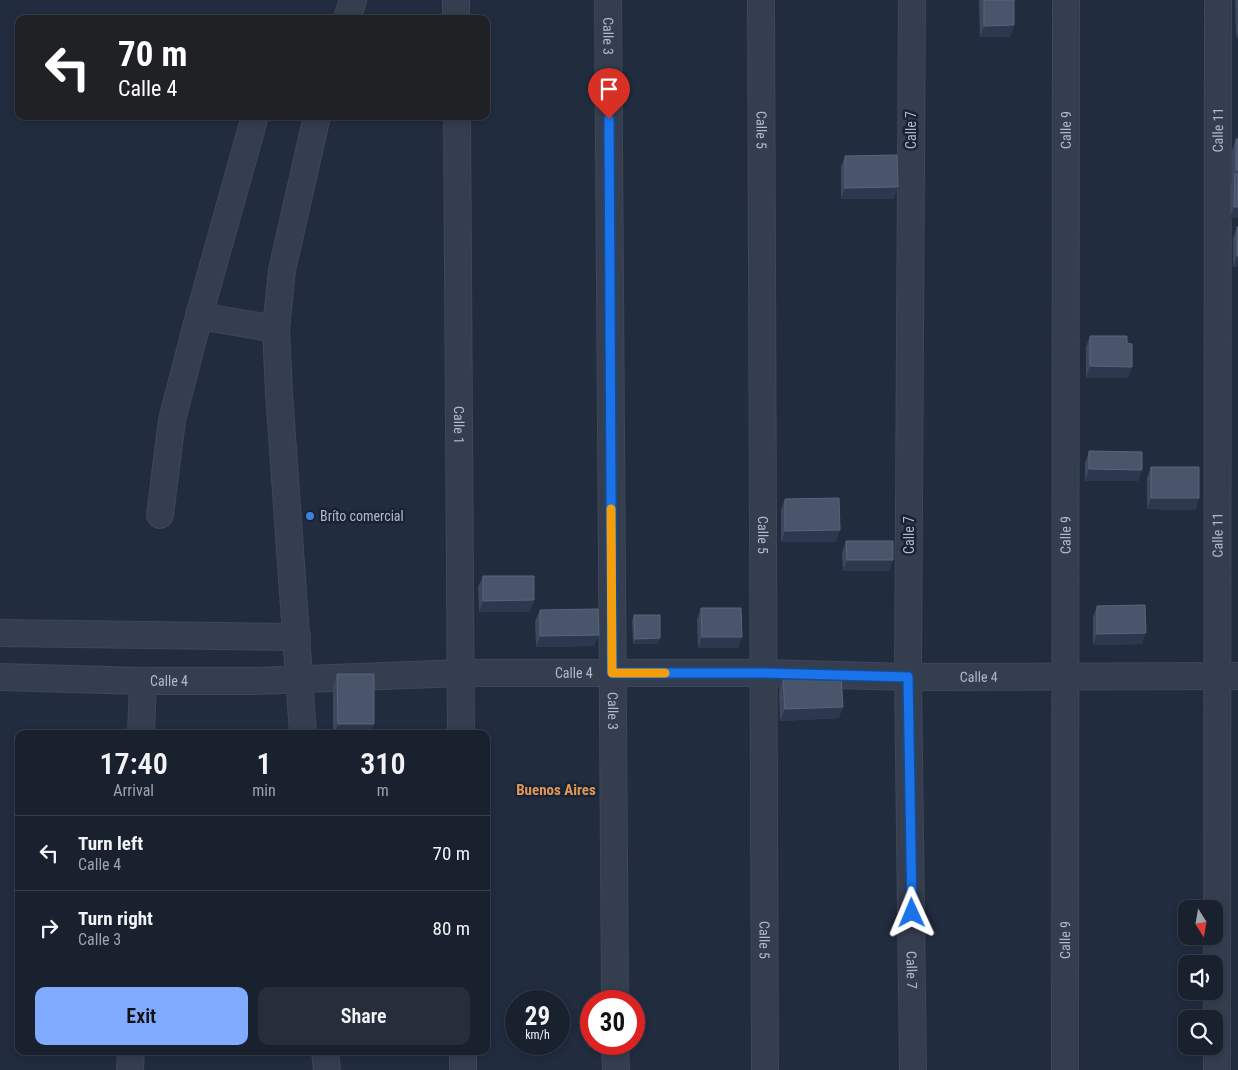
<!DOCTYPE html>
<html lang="en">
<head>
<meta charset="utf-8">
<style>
	body { margin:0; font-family:"Roboto Condensed",sans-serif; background:#262e3b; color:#f1f3f6; height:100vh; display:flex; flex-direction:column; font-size:19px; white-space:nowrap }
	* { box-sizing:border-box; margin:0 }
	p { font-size:16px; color:#9fa3aa }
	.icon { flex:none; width:28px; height:28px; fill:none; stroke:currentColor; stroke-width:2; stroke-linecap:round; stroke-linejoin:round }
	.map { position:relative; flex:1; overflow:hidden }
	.details { position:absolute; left:15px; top:730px; width:475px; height:325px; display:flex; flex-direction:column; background:#19212f; border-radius:10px; box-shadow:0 2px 8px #0003,0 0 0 1px #373e4b }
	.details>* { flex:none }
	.guide { position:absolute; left:15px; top:15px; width:475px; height:105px; border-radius:10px; box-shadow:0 2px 8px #0003,0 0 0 1px #373e4b; background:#202124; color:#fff; overflow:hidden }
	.needle { width:32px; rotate:169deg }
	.buttons { position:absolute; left:1178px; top:900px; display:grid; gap:10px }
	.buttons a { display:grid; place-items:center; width:45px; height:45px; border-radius:10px; background:#19212f; box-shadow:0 2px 8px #0003,0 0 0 1px #373e4b; font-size:25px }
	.speed { position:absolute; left:505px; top:990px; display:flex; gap:10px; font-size:25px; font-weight:700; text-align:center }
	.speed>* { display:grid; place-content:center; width:65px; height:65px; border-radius:50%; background:#19212f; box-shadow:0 2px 8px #0003,0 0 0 1px #373e4b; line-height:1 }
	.speed small { font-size:12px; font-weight:400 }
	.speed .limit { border:8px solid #d22; background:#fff; color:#111 }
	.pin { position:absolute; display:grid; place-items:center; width:42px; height:42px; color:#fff; margin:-51px -21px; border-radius:50% 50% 50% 0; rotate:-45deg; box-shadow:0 0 5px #0007 }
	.pin .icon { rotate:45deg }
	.me { position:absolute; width:55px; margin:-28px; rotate:359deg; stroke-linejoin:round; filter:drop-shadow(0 0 4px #0008) }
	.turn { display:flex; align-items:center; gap:18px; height:105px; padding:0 20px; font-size:22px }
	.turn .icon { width:65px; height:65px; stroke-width:2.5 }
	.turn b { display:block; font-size:35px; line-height:42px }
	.eta { display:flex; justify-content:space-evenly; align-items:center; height:85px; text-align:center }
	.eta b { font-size:30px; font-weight:600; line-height:35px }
	.primary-button { display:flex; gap:10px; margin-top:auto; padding:10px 20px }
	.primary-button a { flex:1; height:58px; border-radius:10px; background:#81abff; color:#111; font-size:20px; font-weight:600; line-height:58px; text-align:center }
	.primary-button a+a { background:#262e3b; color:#f1f3f6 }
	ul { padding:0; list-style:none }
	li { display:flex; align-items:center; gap:15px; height:75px; padding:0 20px; border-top:1px solid #373e4b }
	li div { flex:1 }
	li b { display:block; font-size:19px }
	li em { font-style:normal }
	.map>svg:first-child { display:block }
</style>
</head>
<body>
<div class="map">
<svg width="1238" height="1070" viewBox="0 0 1238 1070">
	<rect width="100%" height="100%" fill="#212c3f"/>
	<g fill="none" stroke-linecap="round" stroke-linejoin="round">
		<g stroke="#3e4758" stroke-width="28">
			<g id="minor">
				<path d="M456 0V19"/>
				<path id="s1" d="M608 0 615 1001"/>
				<path id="s2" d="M761 0 765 1070"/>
				<path id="s3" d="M912 0 908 677 913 1070"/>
				<path d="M347 19 353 0"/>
				<path d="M255 116 199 316 276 329"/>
				<path id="s4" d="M457 116 461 734"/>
				<path d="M160 515 172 420 199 316"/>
				<path d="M0 633 297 637"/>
				<path id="s5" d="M0 677 143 681H255L461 673H764L908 677 1238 676"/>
				<path d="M141 734 143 681"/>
				<path d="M303 734 279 393 276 329 282 270 317 116"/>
				<path d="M615 1044 616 1070"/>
				<path d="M325 1051 327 1070"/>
				<path d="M463 1051V1070"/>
				<path d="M130 1070 131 1051"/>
				<path id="s6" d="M1065 1070 1066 0"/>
				<path id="s7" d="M1217 1070 1218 0"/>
			</g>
		</g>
		<use href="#minor" stroke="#353e4f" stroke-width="26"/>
	</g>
	<path fill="#3b485e" d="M979 0H1014V25L1010 37H980Z
		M1235 0H1238V38H1236Z
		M1236 139H1238V218H1230V185L1232 181V151Z
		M845 156 894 199H841V167Z
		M1237 227 1238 267H1233V238Z
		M1090 336 1128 378H1086V347Z
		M1089 451 1142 470 1138 481H1085V463Z
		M1151 467 1199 498 1195 510 1147 509V478Z
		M785 499 836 542H781V510Z
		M846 541 893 560 889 571H843L842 553Z
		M483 576 530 612H479L478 587Z
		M1097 606 1142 644 1093 645V617Z
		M701 608 742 637 738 648H698L697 619Z
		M540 610 599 635 594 646 536 647 535 621Z
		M634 615 658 644H633L632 621Z
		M337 674 370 734H333V686Z
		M783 679 839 718 780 721 779 690Z"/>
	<path fill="#2b384d" d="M1014 25 1010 37H980L984 26Z
		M1238 31V38H1236Z
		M898 187 894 199H841L845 188Z
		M1234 207H1238V218H1230Z
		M1237 256H1238V267H1233Z
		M1090 366 1132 367 1128 378H1086Z
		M1089 469 1142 470 1138 481H1085Z
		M1151 498H1199L1195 510 1147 509Z
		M840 530 836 542H781L785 531Z
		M847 560H893L889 571H843Z
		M534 600 530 612H479L483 601Z
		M1146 633 1142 644 1093 645 1097 634Z
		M599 635 594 646 536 647 540 636Z
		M702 637H742L738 648H698Z
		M660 638 658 644H633L635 639Z
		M843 707 839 718 780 721 785 709Z
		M338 724H374L370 734H334Z"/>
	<path fill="#48556a" stroke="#586479" d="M984 0H1014V25L984 26Z
		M1236 139H1238V170H1236Z
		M897 155 898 187 845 188V156Z
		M1235 174H1238V207H1234Z
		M1237 227H1238V256H1237Z
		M1090 336H1127V343L1132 344V367L1090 366Z
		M1089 451 1142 452V470L1089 469Z
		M1151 467H1199V498H1151Z
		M839 498 840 530 785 531V499Z
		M846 541H893V560H847Z
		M483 576H534V600L483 601Z
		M1145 605 1146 633 1097 634V606Z
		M701 608H741L742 637H702Z
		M598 609 599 635 540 636V610Z
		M634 615H660V638L635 639Z
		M337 674H374V724H338Z
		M841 676 843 707 785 709 783 679Z"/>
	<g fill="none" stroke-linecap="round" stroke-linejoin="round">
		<g stroke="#114b97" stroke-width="12">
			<path id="route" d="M609 119 612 673H764L908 677 912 913"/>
		</g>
		<use href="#route" stroke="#1a73e8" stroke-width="9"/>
		<path stroke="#f59e0b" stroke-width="9" d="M611 509 612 673H665"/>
	</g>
	<circle fill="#3f7fe0" stroke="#1a2334" stroke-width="2" cx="310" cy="516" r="5"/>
	<g text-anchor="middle" stroke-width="5" stroke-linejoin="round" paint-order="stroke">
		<g font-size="14" fill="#b1b9ca" stroke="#1a2334">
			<text dy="5" stroke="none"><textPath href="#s1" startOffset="36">Calle 3</textPath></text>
			<text dy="5" stroke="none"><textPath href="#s2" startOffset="130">Calle 5</textPath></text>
			<text transform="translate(911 130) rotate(-90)" y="5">Calle 7</text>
			<text dy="5" stroke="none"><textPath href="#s6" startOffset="940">Calle 9</textPath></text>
			<text dy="5" stroke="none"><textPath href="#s7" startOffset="940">Calle 11</textPath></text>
			<text dy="5" stroke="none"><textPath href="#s4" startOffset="309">Calle 1</textPath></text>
			<text dy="5" stroke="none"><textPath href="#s2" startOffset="535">Calle 5</textPath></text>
			<text transform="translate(909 535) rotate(-90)" y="5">Calle 7</text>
			<text dy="5" stroke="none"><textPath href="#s6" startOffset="535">Calle 9</textPath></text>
			<text dy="5" stroke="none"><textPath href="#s7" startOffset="535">Calle 11</textPath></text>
			<text dy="5" stroke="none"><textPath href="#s5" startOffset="574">Calle 4</textPath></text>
			<text dy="5" stroke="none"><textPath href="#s5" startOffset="979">Calle 4</textPath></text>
			<text dy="5" stroke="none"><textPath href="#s5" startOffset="169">Calle 4</textPath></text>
			<text dy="5" stroke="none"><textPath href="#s1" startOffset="711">Calle 3</textPath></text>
			<text dy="5" stroke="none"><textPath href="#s2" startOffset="940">Calle 5</textPath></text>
			<text dy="5" stroke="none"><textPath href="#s6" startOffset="130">Calle 9</textPath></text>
			<text dy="5" stroke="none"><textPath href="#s3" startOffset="970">Calle 7</textPath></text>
		</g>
		<g font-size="14" fill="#b1b9ca" stroke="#1a2334" text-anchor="start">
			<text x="320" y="521">Bríto comercial</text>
		</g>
		<g font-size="15" font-weight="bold" fill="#df9957" stroke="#1a2334">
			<text x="556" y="795">Buenos Aires</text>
		</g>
	</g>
</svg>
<div class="buttons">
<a><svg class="needle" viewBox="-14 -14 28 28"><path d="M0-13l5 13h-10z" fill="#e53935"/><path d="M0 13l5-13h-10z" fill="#9fa3aa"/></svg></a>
<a><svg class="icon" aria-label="sound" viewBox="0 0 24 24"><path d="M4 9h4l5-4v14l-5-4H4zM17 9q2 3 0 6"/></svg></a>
<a><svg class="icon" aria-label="search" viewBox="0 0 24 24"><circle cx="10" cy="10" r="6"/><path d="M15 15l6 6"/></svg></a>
</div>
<div class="speed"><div>29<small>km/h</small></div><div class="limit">30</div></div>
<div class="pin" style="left:609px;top:119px;background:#d93025"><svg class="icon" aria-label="arrive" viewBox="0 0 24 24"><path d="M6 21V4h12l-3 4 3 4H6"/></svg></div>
<svg class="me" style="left:912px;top:913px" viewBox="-20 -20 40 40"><path d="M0-17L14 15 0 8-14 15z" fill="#1a73e8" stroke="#fff" stroke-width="4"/></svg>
<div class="guide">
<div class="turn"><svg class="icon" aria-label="left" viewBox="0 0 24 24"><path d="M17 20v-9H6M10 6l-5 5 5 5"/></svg><div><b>70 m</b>Calle 4</div></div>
</div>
<section class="details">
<div class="eta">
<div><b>17:40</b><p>Arrival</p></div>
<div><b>1</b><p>min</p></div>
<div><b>310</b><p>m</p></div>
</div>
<ul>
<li><svg class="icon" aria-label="left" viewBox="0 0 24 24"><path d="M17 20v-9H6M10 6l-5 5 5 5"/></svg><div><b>Turn left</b><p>Calle 4</p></div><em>70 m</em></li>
<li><svg class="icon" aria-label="right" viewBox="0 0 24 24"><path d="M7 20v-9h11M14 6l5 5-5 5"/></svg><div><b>Turn right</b><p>Calle 3</p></div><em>80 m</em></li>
</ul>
<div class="primary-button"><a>Exit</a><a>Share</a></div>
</section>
</div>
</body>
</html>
